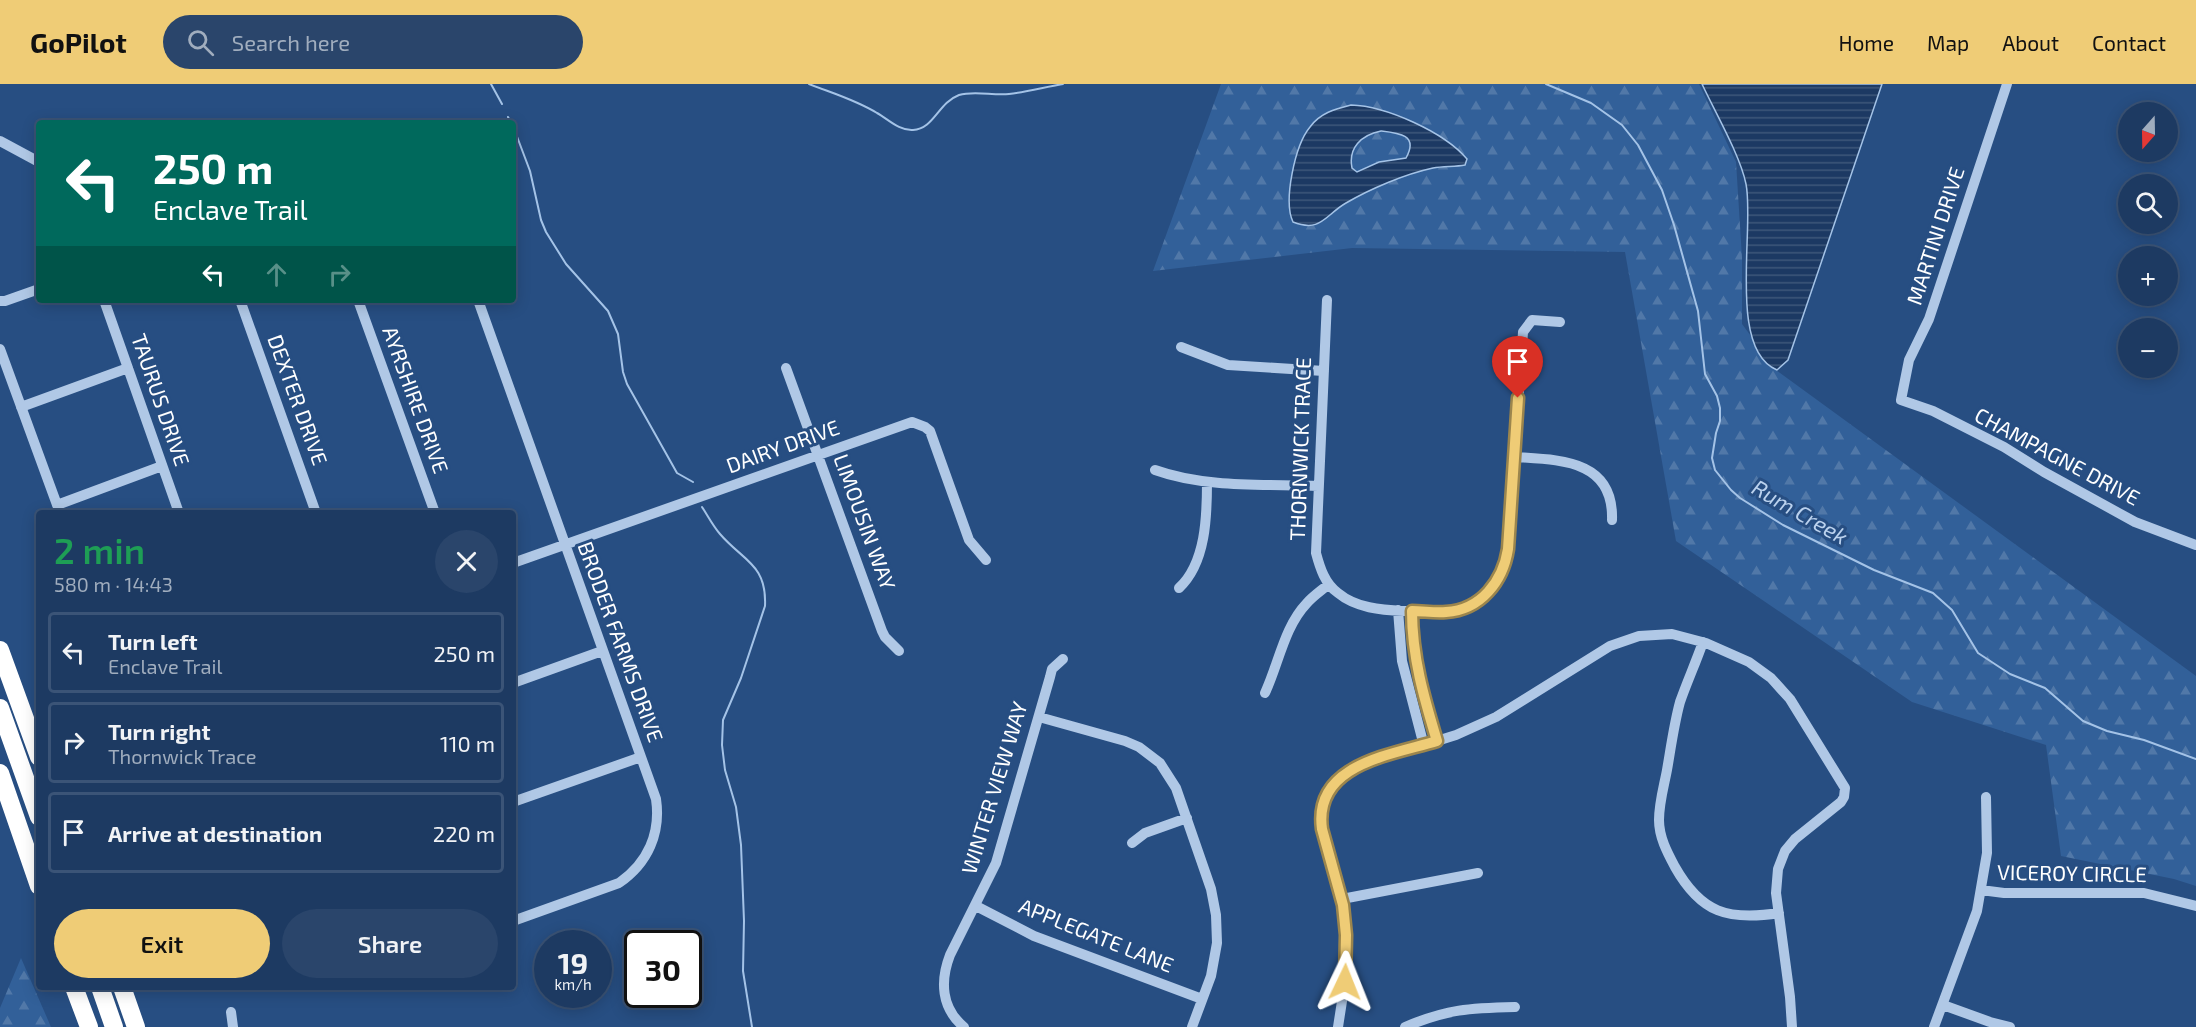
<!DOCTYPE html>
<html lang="en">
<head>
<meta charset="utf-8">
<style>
	body { margin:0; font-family:"Exo 2",sans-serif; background:#2a456b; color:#f1f3f6; height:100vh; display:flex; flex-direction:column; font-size:22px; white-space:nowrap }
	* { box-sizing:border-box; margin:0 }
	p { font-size:20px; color:#a0adbe }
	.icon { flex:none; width:33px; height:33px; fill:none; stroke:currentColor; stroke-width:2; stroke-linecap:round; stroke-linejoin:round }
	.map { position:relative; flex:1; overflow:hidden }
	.drawer { position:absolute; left:36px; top:426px; width:480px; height:480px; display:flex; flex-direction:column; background:#1d3a62; border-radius:6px; box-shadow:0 3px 15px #0003,0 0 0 2px #3b5477 }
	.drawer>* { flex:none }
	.hud { position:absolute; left:36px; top:36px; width:480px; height:183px; border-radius:6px; box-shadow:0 3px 15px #0003,0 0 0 2px #3b5477; background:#00695c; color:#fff; overflow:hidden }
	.needle { width:39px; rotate:200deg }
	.tools { position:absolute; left:2118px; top:18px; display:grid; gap:12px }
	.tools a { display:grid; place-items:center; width:60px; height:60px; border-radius:50%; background:#1d3a62; box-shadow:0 3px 15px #0003,0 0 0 2px #3b5477; font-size:30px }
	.speed { position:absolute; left:534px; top:846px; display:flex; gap:12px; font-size:30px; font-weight:700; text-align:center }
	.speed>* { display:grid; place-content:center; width:78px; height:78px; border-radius:50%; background:#1d3a62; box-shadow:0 3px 15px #0003,0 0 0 2px #3b5477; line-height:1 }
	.speed small { font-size:15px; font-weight:400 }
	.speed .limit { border:3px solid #111; border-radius:9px; background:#fff; color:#111 }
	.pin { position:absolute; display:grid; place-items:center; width:51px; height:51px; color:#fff; margin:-62px -26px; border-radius:50% 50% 50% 0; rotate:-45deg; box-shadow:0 0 6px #0007 }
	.pin .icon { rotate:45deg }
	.me { position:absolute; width:66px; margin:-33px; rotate:2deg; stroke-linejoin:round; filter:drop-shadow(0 0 4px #0008) }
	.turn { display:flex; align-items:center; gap:21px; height:126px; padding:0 18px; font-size:27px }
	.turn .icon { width:78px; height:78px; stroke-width:2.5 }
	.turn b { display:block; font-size:42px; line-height:51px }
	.lanes { display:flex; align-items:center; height:57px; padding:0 18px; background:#0003; justify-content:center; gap:30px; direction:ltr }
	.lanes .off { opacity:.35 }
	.round { display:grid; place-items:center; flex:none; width:63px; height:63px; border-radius:32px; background:#2a456b }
	.head { display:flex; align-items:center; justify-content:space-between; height:102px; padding:0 18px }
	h1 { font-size:36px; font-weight:600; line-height:45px; color:#1e9e55 }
	.action { display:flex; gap:12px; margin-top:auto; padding:12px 18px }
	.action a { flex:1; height:69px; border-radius:36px; background:#efcc76; color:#111; font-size:24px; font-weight:600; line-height:69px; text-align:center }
	.action a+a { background:#2a456b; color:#f1f3f6 }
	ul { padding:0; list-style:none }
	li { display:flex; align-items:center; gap:18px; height:81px; margin:0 12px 9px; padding:0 6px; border:3px solid #3b5477; border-radius:6px }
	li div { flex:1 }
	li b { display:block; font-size:22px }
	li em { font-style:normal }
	header { display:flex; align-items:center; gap:36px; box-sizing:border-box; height:84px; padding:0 30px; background:#efcc76; color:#111 }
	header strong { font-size:28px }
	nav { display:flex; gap:33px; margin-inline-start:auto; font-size:21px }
	.search { width:420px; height:54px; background:#2a456b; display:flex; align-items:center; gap:15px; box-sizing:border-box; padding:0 21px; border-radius:33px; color:#a0adbe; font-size:22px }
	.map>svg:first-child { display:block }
</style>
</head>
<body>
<header>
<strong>GoPilot</strong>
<div class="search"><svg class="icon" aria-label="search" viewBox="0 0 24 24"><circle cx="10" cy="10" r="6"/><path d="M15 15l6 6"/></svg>Search here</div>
<nav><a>Home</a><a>Map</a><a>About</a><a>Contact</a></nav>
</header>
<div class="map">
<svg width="2196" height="943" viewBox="0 0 2196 943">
	<defs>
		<pattern id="forest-firs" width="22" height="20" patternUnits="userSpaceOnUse" patternTransform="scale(1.5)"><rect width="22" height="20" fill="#326099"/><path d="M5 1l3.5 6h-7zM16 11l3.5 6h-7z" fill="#5178a8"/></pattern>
		<pattern id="water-rules" width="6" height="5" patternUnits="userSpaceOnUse" patternTransform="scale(1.5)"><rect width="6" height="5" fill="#1c3963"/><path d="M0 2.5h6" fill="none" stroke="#3e577a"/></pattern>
	</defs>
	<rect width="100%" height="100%" fill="#274e82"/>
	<path fill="url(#forest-firs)" d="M1221 0H1699L1736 78 1742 174V240L1776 286 2196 592V802L2174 795 2061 772 2046 661 1912 618 1676 457 1625 168 1352 164 1153 187Z
		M21 874 51 943H0V924Z"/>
	<path fill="url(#water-rules)" stroke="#a4c3e7" stroke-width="1.5" fill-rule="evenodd" d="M1702 0H1882L1788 276 1777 286C1727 266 1755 143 1746 100 1740 71 1715 28 1702 0Z
		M1351 21C1386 22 1444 48 1467 75L1465 81C1455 83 1444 82 1433 84 1405 90 1370 105 1346 119 1325 131 1321 149 1293 138 1283 117 1295 61 1310 43 1320 29 1335 25 1351 21ZM1381 47C1399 49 1419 51 1406 74L1379 78 1357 88 1352 84C1348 64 1361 51 1381 47Z"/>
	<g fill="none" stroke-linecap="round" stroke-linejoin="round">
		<path stroke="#a4c3e7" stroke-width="2" d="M491 0 502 20
			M809 0C832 9 856 16 877 29 888 35 899 47 913 46 934 45 938 19 959 11 975 6 993 12 1009 10 1027 8 1045 3 1063 0
			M1546 0 1591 19 1622 41 1638 61 1662 106 1674 141 1698 227 1705 290 1717 312 1720 324V337L1716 349 1712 374 1715 386 1731 406 1740 414 1783 441 1874 486 1933 509 1952 526 1978 569 2010 590 2045 604 2083 637 2107 647 2144 656 2196 675
			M508 33 511 39
			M513 42 530 87 541 136 546 148 566 180 608 227 618 250 623 288 627 300 677 389 693 398
			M702 423C708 432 713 442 720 450 743 477 767 480 765 522L741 594 723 636 722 661 725 686 736 723 741 761 744 837 743 887 752 943"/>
		<path stroke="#b0c8e6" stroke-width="10" d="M2007 0 1929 235 1909 276 1901 316 1933 327 2004 363 2044 388 2135 438 2196 461
			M0 57 39 78
			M104 216 179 429
			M240 216 316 429
			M358 216 435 429
			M478 216 656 715C661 749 648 779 619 799L513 837
			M1327 216 1316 469C1320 484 1325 500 1338 509 1356 524 1381 526 1404 527 1456 529 1498 528 1508 465L1523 248 1532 236 1560 238
			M0 217H5L39 205
			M1181 263 1228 281 1324 287
			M0 265 60 429
			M786 284 882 547 885 553 899 567
			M21 323 128 284
			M1515 373C1559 376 1614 375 1612 436
			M1155 386C1205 404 1265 400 1318 402
			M57 421 162 382
			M513 479 912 338 925 343 930 347 969 456 986 476
			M1179 504C1206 479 1207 432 1207 398
			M1398 526 1402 577 1424 662
			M1412 527C1413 573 1424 614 1437 657
			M1703 558C1696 578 1687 598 1680 618 1674 640 1671 663 1667 686 1664 702 1659 719 1659 736 1659 753 1667 768 1675 783 1701 829 1728 837 1779 829
			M513 599 602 567
			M1265 609C1279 579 1284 543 1307 519 1313 512 1322 506 1329 500
			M1039 633 1125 657 1139 663 1160 679 1176 704 1211 805 1216 831 1217 859 1211 892 1192 943
			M513 718 641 673
			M1132 759 1145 749 1187 734
			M1981 806 2004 809H2144L2196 822
			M1342 815 1478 789
			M976 822 1034 852 1202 915
			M1943 921 1990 938 2010 943
			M231 928 233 943
			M964 943C941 924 940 897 950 871L996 779 1050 593 1052 585 1063 575
			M1338 943 1345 898V839L1341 812 1321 736 1323 720 1332 702 1340 692 1360 681 1456 651 1496 633 1610 562 1639 552 1672 550 1706 559 1749 578 1771 594 1790 615 1845 704 1844 713 1841 718 1795 755 1785 767 1778 785 1776 809 1790 913 1792 943
			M1405 943C1447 925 1470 924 1515 923
			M1934 943 1977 827 1987 769 1986 713"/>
		<path stroke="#fff" stroke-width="18" d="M0 566 39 673
			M0 624 39 733
			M0 689 39 802
			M74 903 89 943
			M100 903 114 943
			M122 903 136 943"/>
	</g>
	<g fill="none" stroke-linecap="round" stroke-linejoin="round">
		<g stroke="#9b854d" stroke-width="15">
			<path id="route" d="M1345 898 1346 851 1343 821 1322 745C1313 680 1391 671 1437 657 1424 614 1412 573 1412 527 1423 527 1435 529 1446 528 1481 526 1503 497 1508 465L1518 314"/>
		</g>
		<use href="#route" stroke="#efcc76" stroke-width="10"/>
	</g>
	<g text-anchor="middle" stroke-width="6" stroke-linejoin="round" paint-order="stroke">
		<g font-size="21" fill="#fff" stroke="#274e82">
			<text transform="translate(1936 152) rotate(-72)" y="7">MARTINI DRIVE</text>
			<text transform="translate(160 316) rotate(71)" y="7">TAURUS DRIVE</text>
			<text transform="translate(297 316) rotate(70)" y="7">DEXTER DRIVE</text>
			<text transform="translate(415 316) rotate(70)" y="7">AYRSHIRE DRIVE</text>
			<text transform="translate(783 363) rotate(-20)" y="7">DAIRY DRIVE</text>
			<text transform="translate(1301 365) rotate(-88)" y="7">THORNWICK TRACE</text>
			<text transform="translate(2057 373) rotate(28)" y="7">CHAMPAGNE DRIVE</text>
			<text transform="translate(864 438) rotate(70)" y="7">LIMOUSIN WAY</text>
			<text transform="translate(620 558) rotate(70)" y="7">BRODER FARMS DRIVE</text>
			<text transform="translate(995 704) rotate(-73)" y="7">WINTER VIEW WAY</text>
			<text transform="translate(2072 790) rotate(1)" y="7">VICEROY CIRCLE</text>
			<text transform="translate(1096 852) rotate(22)" y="7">APPLEGATE LANE</text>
		</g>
		<g font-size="22" font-style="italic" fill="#bbd2ee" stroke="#274e82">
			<text transform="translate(1800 428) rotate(30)" y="8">Rum Creek</text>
		</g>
	</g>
</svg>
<div class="tools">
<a><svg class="needle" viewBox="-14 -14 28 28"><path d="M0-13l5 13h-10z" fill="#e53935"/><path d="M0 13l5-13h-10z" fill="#a0adbe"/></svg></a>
<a><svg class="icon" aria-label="search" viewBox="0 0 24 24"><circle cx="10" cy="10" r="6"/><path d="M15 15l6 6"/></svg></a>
<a>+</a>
<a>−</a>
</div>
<div class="speed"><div>19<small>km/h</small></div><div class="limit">30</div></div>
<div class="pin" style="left:1518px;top:314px;background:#d93025"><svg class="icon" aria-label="arrive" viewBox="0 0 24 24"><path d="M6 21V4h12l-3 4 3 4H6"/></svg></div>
<svg class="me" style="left:1345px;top:898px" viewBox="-20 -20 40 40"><path d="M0-17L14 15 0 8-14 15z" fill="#efcc76" stroke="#fff" stroke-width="4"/></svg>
<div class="hud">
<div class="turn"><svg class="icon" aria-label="left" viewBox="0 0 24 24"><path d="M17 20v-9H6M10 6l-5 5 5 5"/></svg><div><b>250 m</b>Enclave Trail</div></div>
<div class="lanes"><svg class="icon" aria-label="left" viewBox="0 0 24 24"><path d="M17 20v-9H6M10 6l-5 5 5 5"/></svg><svg class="icon off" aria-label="ahead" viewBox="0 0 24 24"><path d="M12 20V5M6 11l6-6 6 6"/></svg><svg class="icon off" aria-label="right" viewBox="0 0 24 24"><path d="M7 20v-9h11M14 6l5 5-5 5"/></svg></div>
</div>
<section class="drawer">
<div class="head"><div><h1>2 min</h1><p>580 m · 14:43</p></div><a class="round"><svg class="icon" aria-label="close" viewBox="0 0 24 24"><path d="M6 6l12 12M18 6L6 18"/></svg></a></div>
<ul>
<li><svg class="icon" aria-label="left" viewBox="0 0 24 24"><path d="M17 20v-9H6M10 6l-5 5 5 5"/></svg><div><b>Turn left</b><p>Enclave Trail</p></div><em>250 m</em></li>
<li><svg class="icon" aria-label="right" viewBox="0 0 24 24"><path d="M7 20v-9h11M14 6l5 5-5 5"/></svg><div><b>Turn right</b><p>Thornwick Trace</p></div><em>110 m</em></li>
<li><svg class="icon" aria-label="arrive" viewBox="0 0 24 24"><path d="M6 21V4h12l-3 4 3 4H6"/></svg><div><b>Arrive at destination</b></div><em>220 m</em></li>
</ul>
<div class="action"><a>Exit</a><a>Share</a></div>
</section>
</div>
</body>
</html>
